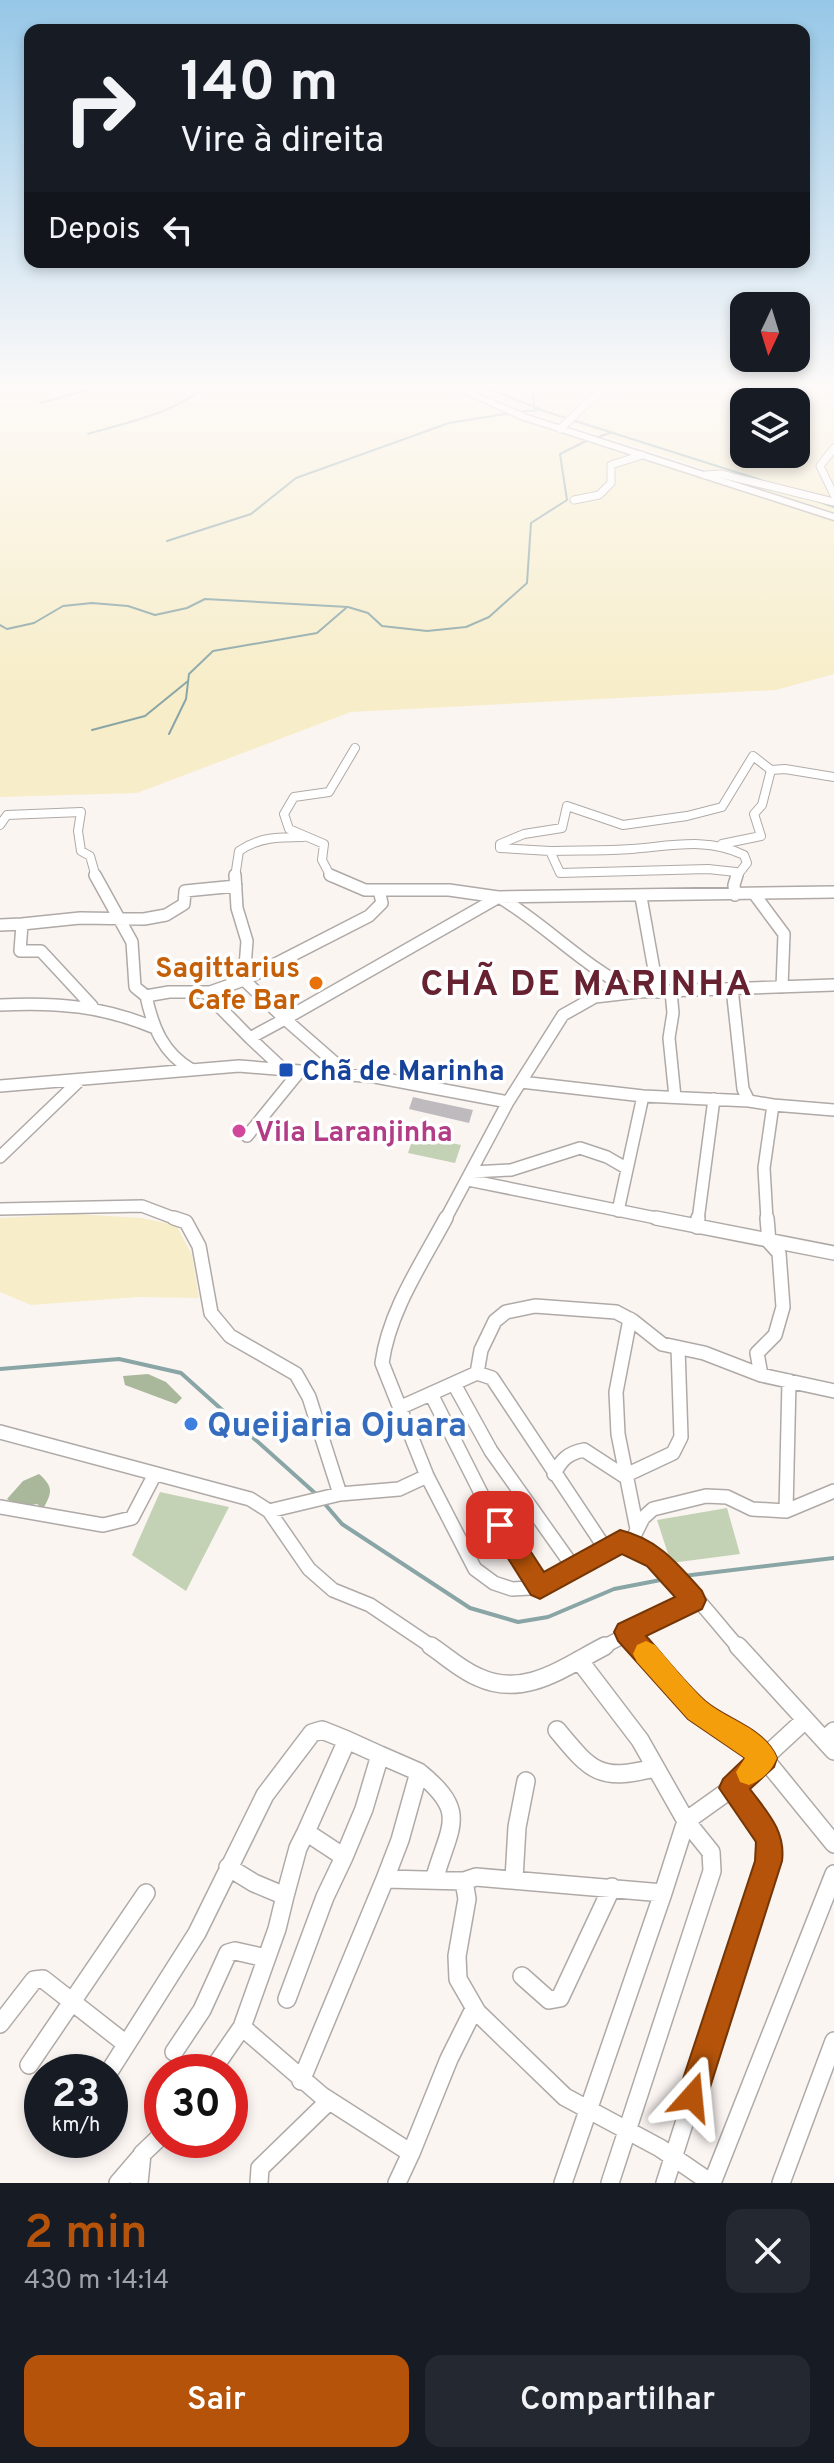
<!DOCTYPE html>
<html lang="pt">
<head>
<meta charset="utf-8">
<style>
	body { margin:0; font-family:Overpass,sans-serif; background:#242831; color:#f1f3f6; height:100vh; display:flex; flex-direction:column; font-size:30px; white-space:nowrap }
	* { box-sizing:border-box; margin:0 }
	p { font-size:26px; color:#9ea1a6 }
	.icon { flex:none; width:44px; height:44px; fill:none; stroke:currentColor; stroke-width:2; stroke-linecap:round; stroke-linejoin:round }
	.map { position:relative; height:2183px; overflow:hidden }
	.panel { display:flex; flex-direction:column; background:#171b24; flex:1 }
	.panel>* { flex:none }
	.banner { position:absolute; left:24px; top:24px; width:786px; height:244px; border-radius:16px; box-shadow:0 4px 12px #0003; background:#171b24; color:#f1f3f6; overflow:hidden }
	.needle { width:52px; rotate:184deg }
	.controls { position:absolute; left:730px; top:292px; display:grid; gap:16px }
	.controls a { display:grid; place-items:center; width:80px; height:80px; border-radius:16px; background:#171b24; box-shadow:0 4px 12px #0003; font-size:40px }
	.speed { position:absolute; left:24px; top:2054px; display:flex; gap:16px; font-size:40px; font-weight:700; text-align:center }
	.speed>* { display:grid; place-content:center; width:104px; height:104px; border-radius:50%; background:#171b24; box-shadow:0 4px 12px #0003; line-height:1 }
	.speed small { font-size:20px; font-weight:400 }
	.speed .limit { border:12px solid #d22; background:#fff; color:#111 }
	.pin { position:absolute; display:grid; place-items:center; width:68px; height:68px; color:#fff; margin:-34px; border-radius:16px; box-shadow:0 4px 12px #0006 }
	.me { position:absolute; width:88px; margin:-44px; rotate:18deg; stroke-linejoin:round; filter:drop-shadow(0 0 6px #0008) }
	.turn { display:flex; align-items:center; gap:28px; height:168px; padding:0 24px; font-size:36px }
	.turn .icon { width:104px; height:104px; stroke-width:2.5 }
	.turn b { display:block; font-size:56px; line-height:68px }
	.then { display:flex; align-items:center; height:76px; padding:0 24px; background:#0003; gap:16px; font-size:30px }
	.round { display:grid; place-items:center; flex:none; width:84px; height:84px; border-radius:16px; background:#242831 }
	.headline { display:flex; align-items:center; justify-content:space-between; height:136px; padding:0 24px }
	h1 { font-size:48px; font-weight:600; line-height:60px; color:#b45309 }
	.cta { display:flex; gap:16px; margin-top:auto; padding:16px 24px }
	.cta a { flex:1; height:92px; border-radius:16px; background:#b45309; color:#fff; font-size:32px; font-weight:600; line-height:92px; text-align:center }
	.cta a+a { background:#242831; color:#f1f3f6 }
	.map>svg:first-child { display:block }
</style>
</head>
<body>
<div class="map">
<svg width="834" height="2183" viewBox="0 0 834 2183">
	<rect width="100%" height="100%" fill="#fbf5f2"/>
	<path fill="#c3d1b5" d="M414 1135 461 1145 455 1163 408 1153Z
		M160 1492 229 1507 186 1591 132 1555Z
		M727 1508 740 1554 671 1563 657 1520Z"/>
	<path fill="#a9b79b" d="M148 1374 166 1382 182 1398 176 1404 125 1385 123 1376Z
		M39 1474C54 1487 52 1493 43 1509L37 1504 19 1507 7 1499 23 1481Z"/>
	<path fill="#f7edc8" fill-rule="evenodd" d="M0 384H437L532 425 706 479 714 472 515 407 464 384H663L662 394 667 384H834V674L776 690 351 712 137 793 0 797ZM744 402H796V454H744Z
		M77 1214 141 1218 176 1225 192 1255 199 1298 138 1297 31 1305 0 1292V1218Z"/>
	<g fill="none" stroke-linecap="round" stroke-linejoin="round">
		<path stroke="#89a5a6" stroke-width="2" d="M477 384 547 412 761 480
			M533 384 534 408
			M40 403 110 384
			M519 412 539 410
			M88 434C131 421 174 414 208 384
			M595 438 610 433
			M817 501 834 507
			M167 541 251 514 296 478 449 423 512 413
			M0 625 7 629 34 623 63 606 92 603 128 606 155 615 187 608 205 599 348 607 368 613 382 626 427 631 466 627 489 617 527 583 531 523 567 500 560 454 588 440
			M92 730 145 716 188 681
			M169 734 186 699 189 674 213 651 317 633 346 608"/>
		<path stroke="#89a5a6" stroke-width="4" d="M0 1369 119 1359 181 1373 316 1494
			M324 1503 342 1524 470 1608 518 1622 548 1617 614 1589 671 1578
			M683 1576 834 1558"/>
	</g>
	<path fill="#bfbabe" d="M413 1097 426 1100 473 1110 469 1123 409 1109Z"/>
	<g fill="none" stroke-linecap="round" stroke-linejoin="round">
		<g stroke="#afaaa7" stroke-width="9">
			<path id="minor-far4" d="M560 429 597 394 624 384
				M834 448 820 466 834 495
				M705 475 721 474 834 502
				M574 500 599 495 611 483V465L642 455"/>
		</g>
		<g stroke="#afaaa7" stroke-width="10">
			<path id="minor-far3" d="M0 825 7 815 81 812 78 831 81 851 90 856 96 877
				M722 844 761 836 754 814 762 805 771 770
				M550 851 500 848V844L524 834 562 828 567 806 623 825 687 816 722 807 753 756 771 770 785 769 834 777
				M235 877 239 851C259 837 279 837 303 837
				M331 877 322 860 324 844 289 829 284 814 294 797 329 792 355 748
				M736 877 747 863 744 855C707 837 671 846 632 849 605 851 577 850 550 851L560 873 708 869 736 872"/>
		</g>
		<g stroke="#afaaa7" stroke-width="14">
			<path id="minor-far2" d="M95 875 132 942 135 987 146 996 169 992H210L244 980 247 941 237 908 235 875
				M330 875 365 890H449L498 897
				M379 890 382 903 369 916 244 980 285 1019 499 897
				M735 895 734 885 737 875
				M755 895 784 934 782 987
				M641 897 658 992
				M22 924 80 918 144 919 166 915 184 904 185 891 236 886
				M0 925 22 924 20 951H41L92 1006
				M732 988 743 1089 749 1101 773 1105 764 1168 767 1220
				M634 991C584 967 546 925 499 897L834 892
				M671 991 673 1013 669 1038 675 1097
				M205 992 250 1038
				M146 996C153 1028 163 1053 192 1070
				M0 1005C56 1002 103 1006 155 1028
				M282 1068 250 1038 285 1019 349 1075
				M521 1082 643 1096 749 1101
				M0 1086 239 1066 375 1077 508 1102
				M773 1105 834 1110
				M247 1136 300 1071
				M0 1157 80 1080
				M472 1172 511 1170 580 1148 607 1157 626 1168
				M468 1180 666 1220
				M0 1209 142 1206 179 1220
				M618 1211 643 1096
				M445 1220 508 1102 563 1015 595 997 638 992 834 985
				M698 1220 714 1099"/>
		</g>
		<g stroke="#afaaa7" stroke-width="16">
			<path id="minor-far1" d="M174 1218 186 1222 199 1246 211 1313 230 1336 296 1374 309 1397 340 1494
				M446 1218C422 1263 389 1311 382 1363L427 1476 475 1569 494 1583 512 1589 530 1588 566 1573 620 1542C667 1552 707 1613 739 1648
				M656 1218 834 1253
				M767 1218 769 1242 779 1253 783 1307 775 1335 757 1353 761 1375 834 1391
				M697 1227 698 1218
				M630 1319 616 1392 618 1434 637 1529
				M477 1373 481 1350 495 1321 506 1312 535 1306 616 1312 633 1321 662 1344 704 1353 761 1375
				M454 1384 491 1451 574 1568
				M431 1394 487 1505 540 1587
				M399 1408 477 1373 492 1378 605 1548
				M0 1432 250 1499 269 1511 309 1569 333 1590 370 1605 434 1648
				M554 1474C561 1460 568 1453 584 1450L624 1476 673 1453 681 1437 678 1348
				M0 1507 103 1525 132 1518 155 1474
				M269 1511 340 1494 399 1489 427 1476
				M786 1511 834 1491
				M630 1544 643 1518 653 1509 706 1496 727 1497 752 1509 786 1511 789 1381
				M627 1632 641 1648
				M601 1648 694 1600"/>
		</g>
		<g stroke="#afaaa7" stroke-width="20">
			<path id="minor" d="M431 1646C446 1656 461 1670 478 1677 524 1699 564 1667 605 1646
				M639 1646 697 1710 743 1739 764 1758 834 1844
				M738 1646 834 1751
				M579 1660 640 1740 686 1821 711 1852 712 1871 610 2183
				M557 1730C591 1771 599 1782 654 1768
				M347 1740 380 1755 364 1809 344 1857 306 1832Z
				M824 1740 834 1731
				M380 1755 419 1772
				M228 1867 254 1883 285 1896 298 1848 306 1832
				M385 1879 400 1840 419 1772C469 1813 450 1824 434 1880
				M514 1879 517 1827 526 1781
				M464 1881 467 1899 457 1956 458 1979 477 2012 565 2097 660 2148 711 2183
				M522 1976 549 2000 560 1998 612 1887
				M287 1999 325 1897 344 1857
				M0 2024 34 1980 43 1979 126 2044
				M242 2027 322 2096 411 2153 449 2059 474 2009 477 2012
				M174 2052 202 2010 228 1953 235 1951 266 1958
				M29 2065 146 1893
				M109 2072 197 1933 265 1795 312 1733 322 1730 347 1740
				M211 2072 242 2027 277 1929 285 1896
				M301 2081 385 1879 464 1881 476 1877 663 1893 686 1821 728 1791 805 1720
				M118 2183 142 2155
				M139 2183 142 2154 162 2135
				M259 2183 260 2168 328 2102
				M397 2183 411 2153
				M563 2183 663 1893
				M665 2183 768 1861 763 1831 732 1788
				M712 2183 834 1874
				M781 2183 834 2041"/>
		</g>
		<g stroke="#afaaa7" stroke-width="3">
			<path id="major" d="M444 384H455L527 415 834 514V520L521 419Z"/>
		</g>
		<use href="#minor-far4" stroke="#fff" stroke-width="7"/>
		<use href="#minor-far3" stroke="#fff" stroke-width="8"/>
		<use href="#minor-far2" stroke="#fff" stroke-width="11"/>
		<use href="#minor-far1" stroke="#fff" stroke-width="13"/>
		<use href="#minor" stroke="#fff" stroke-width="17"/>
		<use href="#major" fill="#fff" fill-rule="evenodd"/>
	</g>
	<linearGradient id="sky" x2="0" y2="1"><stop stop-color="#96c7e7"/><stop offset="0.56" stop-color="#fdfaf9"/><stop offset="1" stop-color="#fdfaf9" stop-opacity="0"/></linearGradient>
	<rect width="834" height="690" fill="url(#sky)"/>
	<path fill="#b45309" stroke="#753606" stroke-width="2" d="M500 1514 508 1517 544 1572 620 1530C658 1539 677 1563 702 1591L706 1600 702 1609 646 1636C665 1657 684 1682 705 1701 727 1720 765 1728 777 1758L774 1767 750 1789C767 1812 786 1831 782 1861L707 2097 702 2108 692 2112 681 2108 677 2097 755 1861 756 1842 719 1788 723 1779 745 1758 688 1719 618 1641 614 1632 618 1624 675 1597 647 1566 622 1554 540 1599 531 1595 492 1533 488 1525 492 1517Z"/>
	<path fill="#f59e0b" d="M646 1641 655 1645C671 1663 687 1684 705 1701 727 1720 765 1728 777 1758 772 1771 762 1780 749 1785L740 1782 736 1772 745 1758 688 1719 637 1662 633 1654 637 1645Z"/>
	<circle fill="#e8710a" stroke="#fff" stroke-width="3" cx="316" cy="983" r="8"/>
	<rect fill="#1a4fb4" stroke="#fff" stroke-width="3" x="278" y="1062" width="16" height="16" rx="4"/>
	<circle fill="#d1479c" stroke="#fff" stroke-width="3" cx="239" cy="1131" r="8"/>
	<circle fill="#3f7fe0" stroke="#fff" stroke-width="3" cx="191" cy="1424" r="8"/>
	<g text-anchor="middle" stroke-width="7" stroke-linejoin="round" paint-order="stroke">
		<g font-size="28" font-weight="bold" fill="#c56008" stroke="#fff" text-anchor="end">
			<text x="300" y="977">Sagittarius<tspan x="300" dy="32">Cafe Bar</tspan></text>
		</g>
		<g font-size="28" font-weight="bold" fill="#164399" stroke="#fff" text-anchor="start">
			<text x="302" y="1080">Chã de Marinha</text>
		</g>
		<g font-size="28" font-weight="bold" fill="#b23c85" stroke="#fff" text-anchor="start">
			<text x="255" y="1141">Vila Laranjinha</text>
		</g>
		<g font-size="34" font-weight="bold" fill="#366cbe" stroke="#fff" text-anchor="start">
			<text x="207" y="1436">Queijaria Ojuara</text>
		</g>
		<g font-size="36" font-weight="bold" letter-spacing="2" fill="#672231" stroke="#fff">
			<text x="587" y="995">CHÃ DE MARINHA</text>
		</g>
	</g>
</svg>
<div class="controls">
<a><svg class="needle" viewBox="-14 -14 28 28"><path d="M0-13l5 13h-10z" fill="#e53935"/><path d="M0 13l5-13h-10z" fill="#9ea1a6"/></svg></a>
<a><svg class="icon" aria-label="layers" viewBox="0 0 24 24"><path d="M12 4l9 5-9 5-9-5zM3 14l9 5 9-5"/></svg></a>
</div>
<div class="speed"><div>23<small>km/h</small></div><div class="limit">30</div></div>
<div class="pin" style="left:500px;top:1525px;background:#d93025"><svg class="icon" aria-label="arrive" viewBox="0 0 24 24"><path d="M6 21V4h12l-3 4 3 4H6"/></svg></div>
<svg class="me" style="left:692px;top:2097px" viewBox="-20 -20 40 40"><path d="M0-17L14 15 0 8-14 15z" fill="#b45309" stroke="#fff" stroke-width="4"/></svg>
<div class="banner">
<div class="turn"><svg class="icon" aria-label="right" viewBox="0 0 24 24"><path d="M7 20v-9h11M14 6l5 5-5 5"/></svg><div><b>140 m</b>Vire à direita</div></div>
<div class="then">Depois<svg class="icon" aria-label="left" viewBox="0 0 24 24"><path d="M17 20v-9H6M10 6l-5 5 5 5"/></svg></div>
</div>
</div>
<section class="panel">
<div class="headline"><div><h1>2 min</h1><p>430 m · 14:14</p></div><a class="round"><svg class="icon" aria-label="close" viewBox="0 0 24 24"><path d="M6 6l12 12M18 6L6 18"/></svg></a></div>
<div class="cta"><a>Sair</a><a>Compartilhar</a></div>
</section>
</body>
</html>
